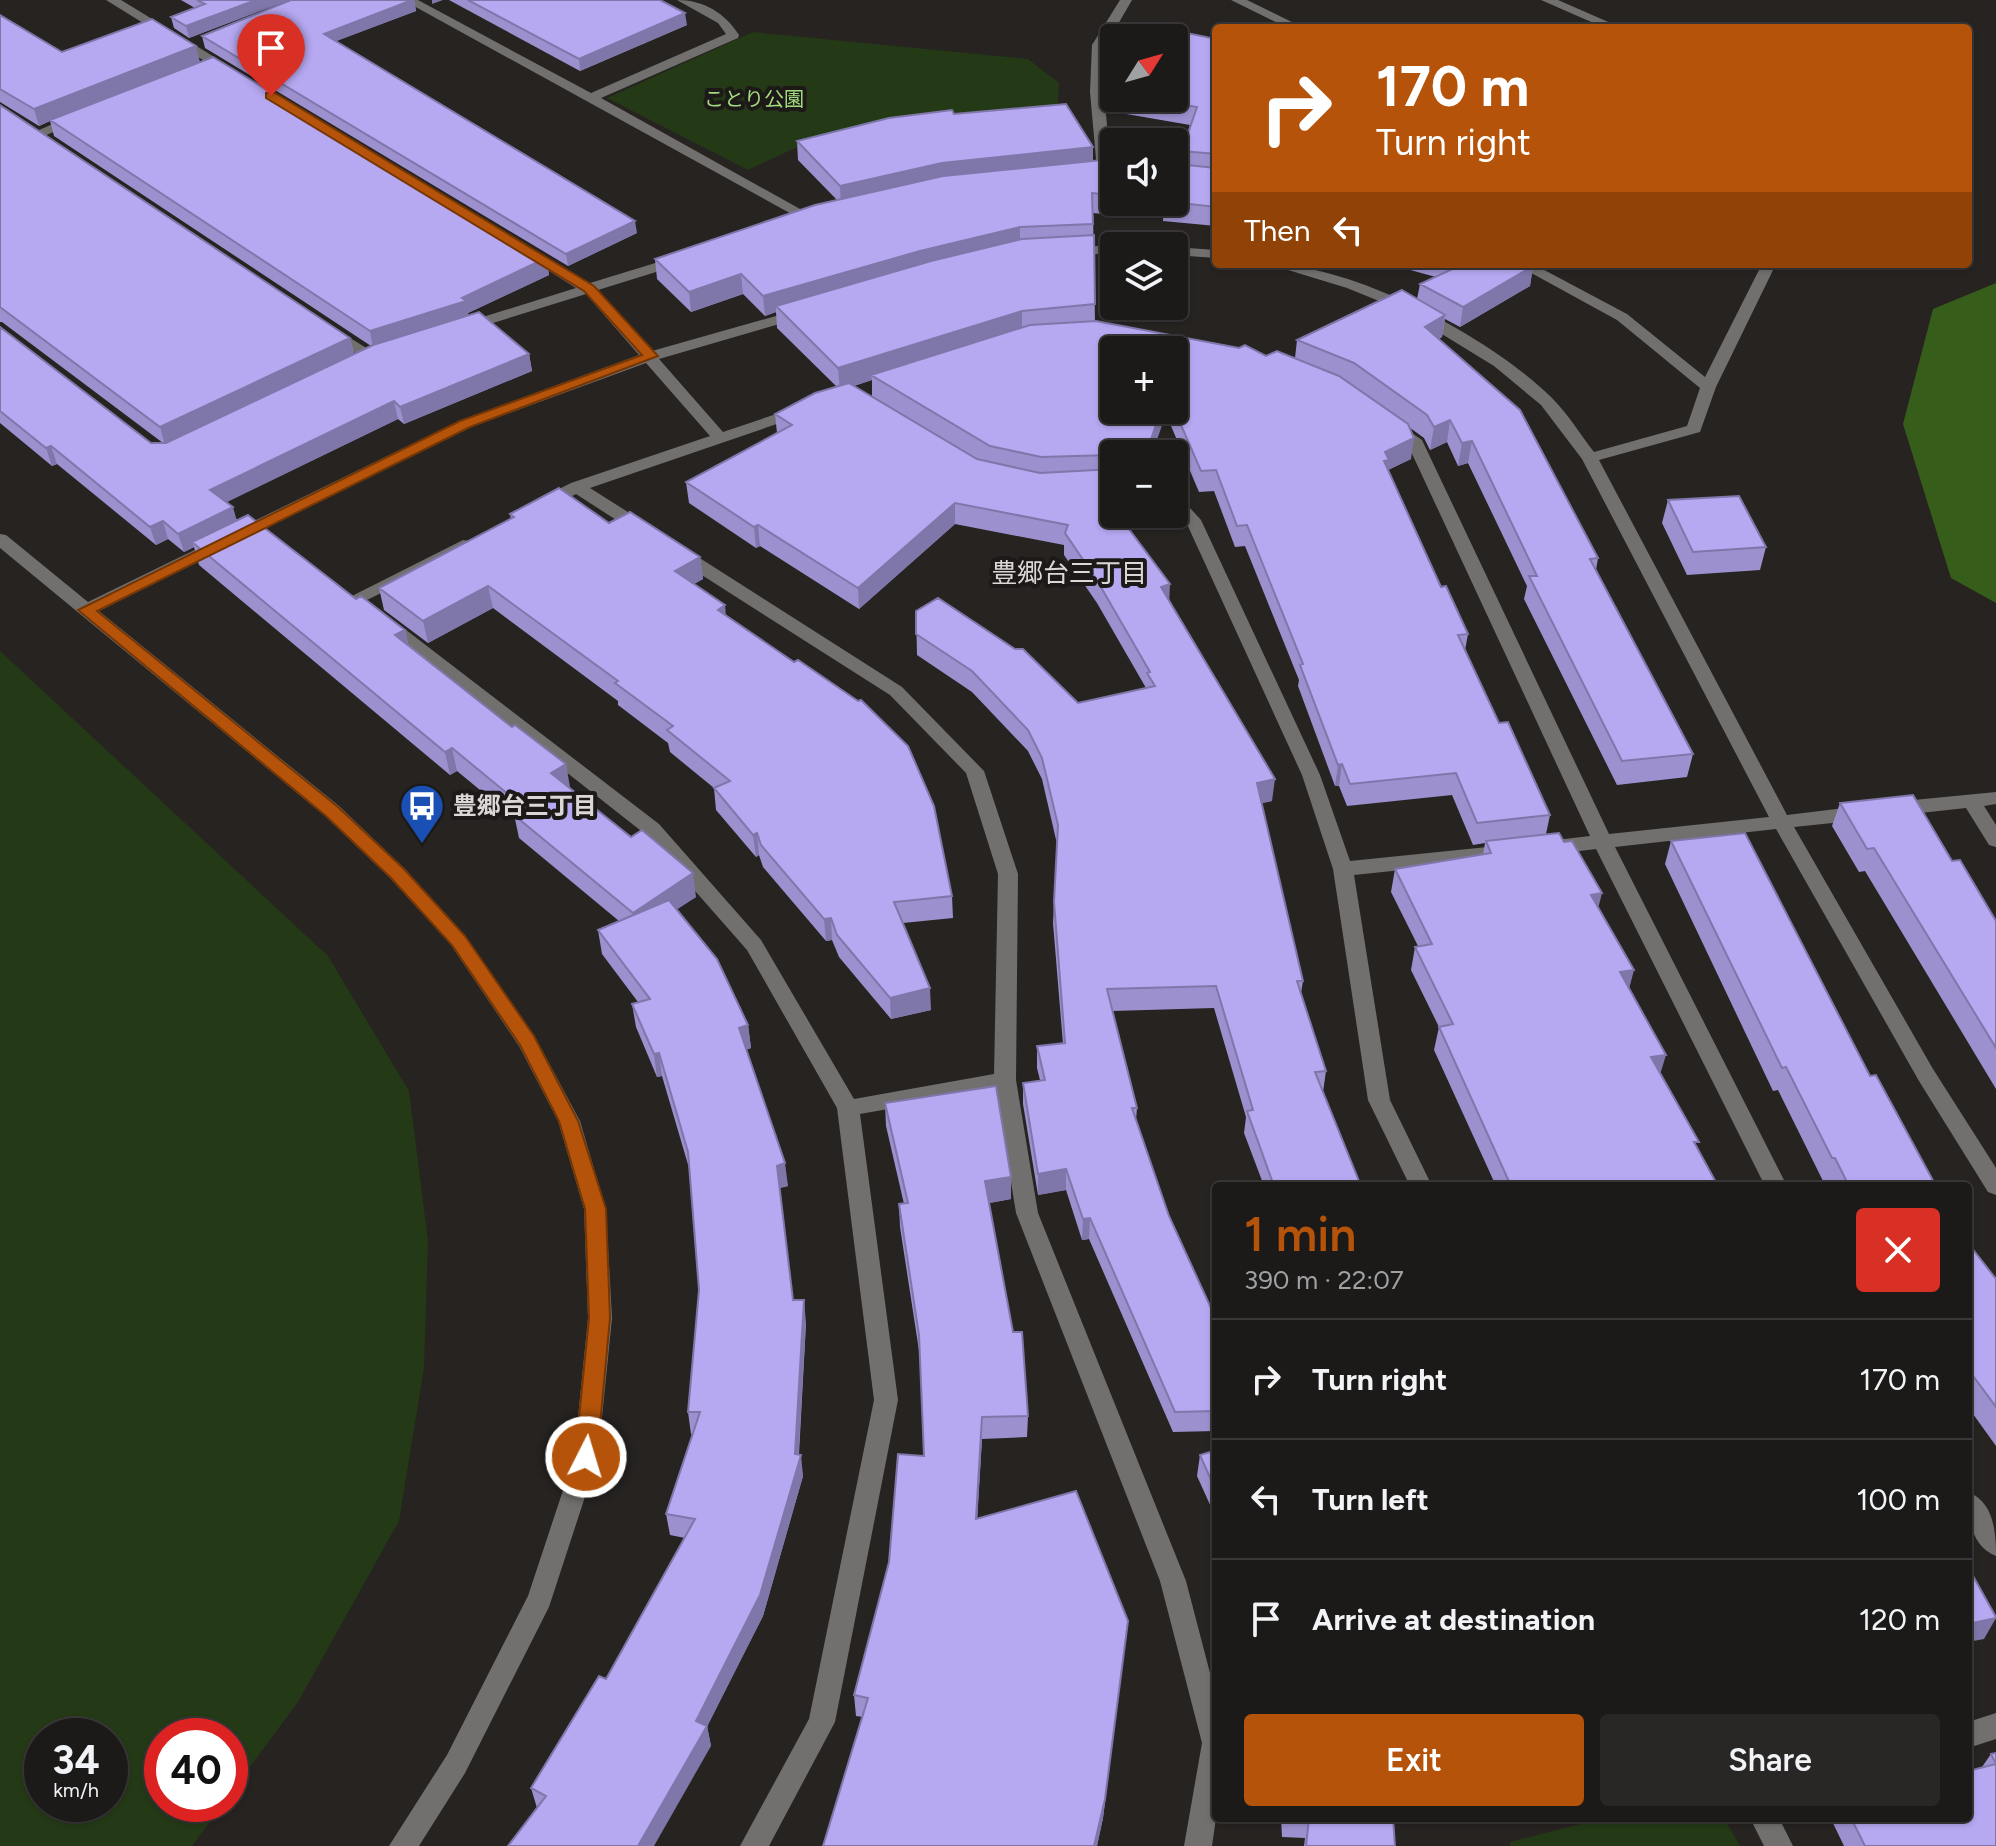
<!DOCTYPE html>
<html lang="en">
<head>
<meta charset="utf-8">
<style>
	body { margin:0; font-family:Figtree,"Noto Sans JP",sans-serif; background:#292726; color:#f1f3f6; height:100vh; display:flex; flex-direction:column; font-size:30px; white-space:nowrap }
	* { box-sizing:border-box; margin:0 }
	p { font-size:26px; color:#a0a1a2 }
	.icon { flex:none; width:44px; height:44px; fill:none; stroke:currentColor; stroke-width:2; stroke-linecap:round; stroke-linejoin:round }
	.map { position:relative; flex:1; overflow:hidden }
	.panel { position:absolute; left:1212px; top:1182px; width:760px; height:640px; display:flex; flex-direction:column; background:#1c1a19; border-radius:8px; box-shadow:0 2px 6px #0004,0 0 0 2px #3a3838 }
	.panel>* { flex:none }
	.guide { position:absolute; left:1212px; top:24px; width:760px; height:244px; border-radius:8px; box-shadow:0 2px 6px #0004,0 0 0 2px #3a3838; background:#b45309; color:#fff; overflow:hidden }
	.needle { width:52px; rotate:53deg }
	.tools { position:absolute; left:1100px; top:24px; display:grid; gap:16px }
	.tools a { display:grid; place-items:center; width:88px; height:88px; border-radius:8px; background:#1c1a19; box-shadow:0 2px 6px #0004,0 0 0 2px #3a3838; font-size:40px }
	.speed { position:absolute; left:24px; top:1718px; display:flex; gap:16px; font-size:40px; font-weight:700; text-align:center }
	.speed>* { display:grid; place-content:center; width:104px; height:104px; border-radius:50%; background:#1c1a19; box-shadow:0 2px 6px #0004,0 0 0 2px #3a3838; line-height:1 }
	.speed small { font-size:20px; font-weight:400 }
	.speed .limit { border:12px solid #d22; background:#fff; color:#111 }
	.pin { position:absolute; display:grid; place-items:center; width:68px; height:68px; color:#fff; margin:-82px -34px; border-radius:50% 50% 50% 0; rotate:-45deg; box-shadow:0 0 8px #0007 }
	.pin .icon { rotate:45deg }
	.me { position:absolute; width:88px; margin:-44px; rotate:5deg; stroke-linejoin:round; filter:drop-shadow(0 0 6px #0008) }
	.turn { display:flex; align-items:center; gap:28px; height:168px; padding:0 32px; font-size:36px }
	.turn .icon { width:104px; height:104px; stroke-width:2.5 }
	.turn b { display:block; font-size:56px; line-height:68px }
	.then { display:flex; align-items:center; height:76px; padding:0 32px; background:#0003; gap:16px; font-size:30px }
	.round { display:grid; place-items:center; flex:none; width:84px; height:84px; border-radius:8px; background:#292726 }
	.headline { display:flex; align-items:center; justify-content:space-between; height:136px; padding:0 32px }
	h1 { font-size:48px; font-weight:600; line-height:60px; color:#b45309 }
	.button { display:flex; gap:16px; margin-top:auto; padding:16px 32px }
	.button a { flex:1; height:92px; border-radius:8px; background:#b45309; color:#fff; font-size:32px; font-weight:600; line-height:92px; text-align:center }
	.button a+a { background:#292726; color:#f1f3f6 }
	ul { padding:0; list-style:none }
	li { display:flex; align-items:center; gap:24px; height:120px; padding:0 32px; border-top:2px solid #3a3838 }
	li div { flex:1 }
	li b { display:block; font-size:30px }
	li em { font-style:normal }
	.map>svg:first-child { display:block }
</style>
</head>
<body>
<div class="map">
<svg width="1996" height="1846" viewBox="0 0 1996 1846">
	<rect width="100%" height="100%" fill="#262321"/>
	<path fill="#243916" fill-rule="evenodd" d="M753 32 1028 59 1059 83 1057 119 802 145 748 170 607 98Z
		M0 651 328 956 409 1091 428 1240 424 1368 399 1521 298 1702 230 1794V1736H162V1804H223L192 1846H0ZM42 1736H110V1804H42Z
		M1603 1818H1724L1740 1846H1510V1842Z"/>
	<path fill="#375d1a" d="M1996 283V603L1951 578 1903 424 1933 309Z"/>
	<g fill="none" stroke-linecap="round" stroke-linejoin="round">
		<path fill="#72706f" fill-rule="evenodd" d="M106 0H121L239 72 227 75Z
			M403 0H418L591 93 726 34 718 23 677 0C704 0 725 13 739 35L738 38 601 98 818 219 816 222H806Z
			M1120 0H1132L1106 45 1104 92 1111 170 1104 174 1097 170 1090 92 1092 45Z
			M1231 0H1247L1304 28H1288Z
			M1541 0H1558L1622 28H1605Z
			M71 116 83 119 42 137 30 134Z
			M1114 245 1119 246H1114V253L1066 256 1059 252 1066 248Z
			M526 246 590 283 675 257H685V263L598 290 652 351 797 310H807V316L659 359 723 432 800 406 808 411 806 414 590 488 650 526 652 530 650 534H638L576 494 547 509H535L533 505 535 501 571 483 710 436 646 363 471 427 99 611 339 806 405 869 465 935 534 1035 580 1121 606 1209 612 1318 598 1457 549 1607 465 1773 419 1846H389L447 1755 528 1596 574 1457 588 1318 584 1209 558 1121 519 1046 451 945 391 879 325 816 0 548V534L6 535 88 602 459 421 639 355 586 294 467 331H457V325L576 288 521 253V247Z
			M1174 247 1216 250V258L1174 255Z
			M1268 264C1353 264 1492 338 1552 398 1568 414 1580 434 1594 452L1687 426 1700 388 1617 320 1515 264H1533L1627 314 1705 377 1762 264H1776L1716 387 1700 432 1599 460 1787 815 1861 806 1871 813 1861 820 1794 827 1933 1069 1996 1168V1195L1988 1192 1919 1081 1776 829 1615 847 1787 1186H1765L1596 849 1547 855 1537 848 1547 841 1590 836 1407 443 1385 425 1393 420 1422 440 1609 834 1769 817 1582 459 1541 405 1494 366 1406 312 1347 288Z
			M331 326 376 354V360H366L326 334V328Z
			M1174 496 1180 497 1201 520 1320 775 1350 861 1507 845 1517 852 1507 859 1354 875 1390 1100 1432 1186H1410L1368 1100 1333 869 1302 775 1186 522 1174 510Z
			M463 540 469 541 471 545 469 549 367 600 659 824 761 940 854 1099 994 1074 998 874 966 773 890 695 672 556 669 552 672 548H684L902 687 984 771 1018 874 1016 1080 1038 1213 1186 1581 1216 1696V1818L1212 1846H1184L1202 1743 1160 1581 1016 1213 996 1090 860 1114 898 1400 835 1722 769 1846H740L809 1719 874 1400 837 1108 747 950 645 834 346 599Z
			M1996 792V804L1984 806 1996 825V847L1989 845 1966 808 1893 816 1883 809 1893 802Z
			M1968 1492C1994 1502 1996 1532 1996 1556 1970 1546 1968 1516 1968 1492Z
			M1996 1713V1739L1968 1748V1722Z
			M1750 1818H1779L1793 1846H1764Z"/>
	</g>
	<path fill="#9d90cf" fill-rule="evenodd" d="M181 0H289L189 38 174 28 171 17 195 8Z
		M291 0H414L416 11 336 41 637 233 568 266 205 48 202 36Z
		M449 0H660L687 25 580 71Z
		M0 15 62 52 200 62 546 258 549 275 468 313V316L529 354 532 371 404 424 398 419 226 502 237 520 405 630 408 644 512 727 566 764 569 788 696 897 677 909 748 1025 751 1048 746 1050 788 1186 780 1188 793 1300 806 1323 799 1454 803 1476 763 1616 707 1726 711 1746 537 1808 531 1788 606 1679 685 1538 670 1535 666 1514 693 1434H691L688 1412 699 1290 689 1168 662 1076 657 1077 636 1027 632 1004 638 1002 602 954 598 930 619 921 519 838 515 819 457 771 450 775 199 565 194 547 184 552 168 539 156 545 57 464 52 466 0 423V327L151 443H163L2 322H0V105L350 338 354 354 371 346 54 136 50 121 39 126 0 102Z
		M1216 39V226L1163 221 1164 202H1174L1181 164 1182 151 1190 125 1109 111 1107 89 1108 70 1114 63V98H1174Z
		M954 114 1093 161 1114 178V202H1126V216L1093 213 1095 321 1266 356 1295 358 1297 340 1417 299 1420 284 1436 277 1388 264H1532L1533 266 1530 286 1460 327 1445 319 1442 337 1439 339 1598 558 1596 570 1693 754 1687 777 1617 785 1524 599 1527 586 1468 463 1458 466 1447 442 1430 450 1424 438 1409 427 1411 459 1388 470 1441 587 1468 634 1465 650 1499 723 1550 815 1546 834 1598 908 1660 1073 1697 1147 1718 1186H1496L1434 1050 1439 1027 1411 970 1415 947 1418 946 1391 892 1395 869 1483 855 1485 843 1473 845 1452 795 1347 806 1339 786H1335L1298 686 1299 680 1245 546 1235 547 1214 491 1199 492 1166 414 1114 454V514L1128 526 1169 600 1272 801 1261 803 1303 981 1301 993 1326 1071 1323 1092 1361 1186H1264L1244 1133 1246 1117 1214 1008 1112 1011 1137 1108 1136 1120 1169 1216 1216 1319V1431L1173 1432 1089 1239 1082 1240 1066 1190 1038 1195 1023 1104V1083L1040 1080 1037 1068V1046L1063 1044 1053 923 1057 844 1042 779 1028 751 972 692 917 655 916 611 1078 703 1146 688 1097 603 1064 555V545L955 524 859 609 760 546 756 548 689 503 686 482 777 433 775 414 836 386 777 328 776 312 765 316 743 294 691 312 657 279 655 259 837 200 798 160 797 141ZM1174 350V410H1114ZM872 380V396L941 437 854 386Z
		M1668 500 1766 547 1760 570 1687 575 1662 523Z
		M510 514 609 523 700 557 703 579 694 584 726 615 952 896 953 918 903 923 931 1010 891 1019 839 957 832 940 826 941 763 867 759 855 756 857 716 810 714 788 670 752 668 743 618 705V701L493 608 428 643 384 610 379 588 511 519Z
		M1840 803 1952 861 1996 921V1089L1865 871 1859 872 1832 826Z
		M1671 841 1870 1076 1936 1186H1828L1826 1181H1823L1778 1090 1773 1091 1665 864Z
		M885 1103 1011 1199 989 1203 1028 1416 1027 1437 982 1439 977 1519 1128 1621 1103 1818 1097 1846H823L863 1717 856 1716 854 1695 924 1456 920 1357 900 1227 899 1204H904L886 1126Z
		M1968 1243 1996 1279V1446L1968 1407Z
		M1216 1450V1518L1197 1476 1200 1455Z
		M1996 1753V1846H1844L1831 1819 1832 1818H1968L1982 1767 1991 1754Z
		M1281 1818H1393L1395 1846H1304L1305 1838 1282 1837Z"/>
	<path fill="#7f76a9" d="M256 0H289L189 38 186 26Z
		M412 0H414L416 11 326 45 324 34Z
		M432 0H443L432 4Z
		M685 13 687 25 580 71 579 59Z
		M196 46 200 62 50 120V121L39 126 34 109Z
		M1093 147V165L841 204 840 186 942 163Z
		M635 221 637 233 568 266 566 254Z
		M1020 227V247L776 306V312L765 316 763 296 920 251Z
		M546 258 549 275 468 313 469 318 373 348 370 331 462 298Z
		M1533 266 1530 286 1460 327 1463 307Z
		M741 274 743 294 691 312 689 292Z
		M1022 311V333L871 375 872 380 840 390 838 368Z
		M1445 315 1442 337 1422 349 1425 327Z
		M350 338 354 356 165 445 160 427Z
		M529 354 532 371 404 424 400 407Z
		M394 401 398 419 215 508 210 490Z
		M1161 410H1166V414L1152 454H1146Z
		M1450 420 1447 442 1430 450 1434 427Z
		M1414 438 1411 459 1388 470 1381 482 1385 452Z
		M1472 441 1468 463 1458 466 1462 443Z
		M51 446 57 464 52 466 46 448Z
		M955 503V524L859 609 858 588Z
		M233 507 238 525 192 542 194 547 184 552 178 534Z
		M1126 514H1132L1122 542 1123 521Z
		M163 521 168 539 156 545 150 527Z
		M758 525 760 546 756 548 754 527Z
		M700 557 703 579 678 593 675 571Z
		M1170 584 1169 606 1161 587Z
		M488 586 493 608 428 643 423 621Z
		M725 605 727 627 718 610Z
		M405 630 410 653 395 635Z
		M452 748 457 771 450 775 445 752Z
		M566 764 570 787 555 796 551 773Z
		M1342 764 1339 786H1335L1338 765Z
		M1275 779 1272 801 1255 805 1257 783Z
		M757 833 759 855 756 857 753 835Z
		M693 873 696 897 636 936 633 913Z
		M1602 893 1596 917 1591 895Z
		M831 918 832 940 826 941 824 919Z
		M1634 970 1628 993 1620 972Z
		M930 988 931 1010 891 1019 890 998Z
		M748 1025 751 1048 741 1051 739 1028Z
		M659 1053 662 1076 657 1077 654 1054Z
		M1666 1055 1659 1078 1651 1057Z
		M785 1163 788 1186 779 1188 777 1166Z
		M1066 1169V1190L1038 1195V1174Z
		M1011 1177V1199L985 1204V1181Z
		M1090 1218 1089 1239 1082 1240 1083 1219Z
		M804 1300 806 1323 798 1464 801 1455 803 1476 763 1616 706 1729 707 1726 711 1746 654 1846H638L696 1721 795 1454Z
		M982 1417V1439L976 1541V1519Z
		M1996 1618 1984 1639 1968 1642V1624Z
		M1128 1621 1103 1818 1097 1846H1094Z"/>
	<path fill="#b6a8f1" stroke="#7f76a9" stroke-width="2" d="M197 0H256L186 26 171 17 205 4Z
		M291 0H412L324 34 635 221 566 254 202 36Z
		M468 0H660L685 13 579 59Z
		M0 15 62 52 152 19 196 46 34 109 0 89Z
		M1148 25 1216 39V154L1182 151 1197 107 1143 98H1174V38H1137Z
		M213 57 546 258 462 298 466 301 370 331 50 120Z
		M1114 63V93L1110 92 1108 70Z
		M1066 104 1093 147 942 163 840 186 797 141 889 118 952 110 954 114Z
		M0 105 350 338 160 427 0 307Z
		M1102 160 1114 178V196L1092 193 1093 224 1020 227 920 251 763 296 741 274 689 292 655 259 815 205 943 176Z
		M1177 164 1216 168V207L1171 202H1174V173Z
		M1094 235 1095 304 1022 311 838 368 776 306 931 261 1022 239Z
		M1463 264H1532L1533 266 1463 307 1420 284Z
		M1402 290 1445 315 1425 327 1520 410 1598 558 1590 559 1693 754 1622 761 1529 576H1537L1472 441 1462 443 1450 420 1434 427 1427 415 1354 363 1297 340Z
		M479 312 529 354 400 407 394 401 210 490 233 507 178 534 163 521 150 527 51 446 46 448 0 411V327L151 443H166L373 345Z
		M1096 321 1239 348 1245 345 1266 356 1277 351 1339 376 1408 424 1414 438 1385 452 1389 460 1384 461 1441 587 1446 586 1468 634 1458 635 1499 723 1508 722 1550 815 1477 823 1456 773 1350 784 1342 764 1338 765 1300 665 1303 664 1247 525 1237 526 1216 470 1201 471 1174 409V350H1114V410H1161L1146 454 1041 457 990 446 871 375 1030 325Z
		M849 383 977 459 1040 473 1114 469V514H1126L1123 521 1170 584 1161 587 1275 779 1257 783 1303 981H1297L1326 1071 1315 1072 1361 1186H1274L1247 1111 1253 1110 1216 986 1107 989 1137 1108H1132L1169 1216 1216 1319V1411L1175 1412 1090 1218 1083 1219 1066 1169 1038 1174 1023 1083 1045 1080 1037 1046 1065 1043 1054 902 1058 825 1042 758 1028 730 972 671 916 634V611L938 598 1015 649H1023L1078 703 1155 686 1147 673 1150 672 1098 582 1065 533 1068 525 955 503 858 588 758 525 754 527 686 482 792 425 775 414 815 393Z
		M559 488 609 523 630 512 700 557 675 571 725 605 718 610 794 662 798 660 858 701 861 700 908 746 934 806 952 896 894 902 930 988 890 998 837 935 831 918 824 919 761 845 757 833 753 835 714 788 730 781 667 730 673 726 615 683 618 681 488 586 423 621 379 588 514 517 510 514Z
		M1739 496 1766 547 1693 552 1668 500Z
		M248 515 356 599 361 596 405 630 395 635 512 727 515 725 566 764 551 773 631 837 642 830 693 873 633 913 514 815 525 808 452 748 445 752 192 542Z
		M1913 795 1952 861 1960 860 1996 921V1048L1874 848 1867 849 1840 803Z
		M1559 833 1564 842 1572 841 1602 893 1591 895 1634 970 1620 972 1666 1055 1651 1057 1699 1142H1694L1718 1186H1511L1439 1027 1453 1024 1415 947 1432 944 1395 869 1491 853 1486 841Z
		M1745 833 1870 1076 1876 1075 1936 1186H1849L1835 1158H1832L1786 1067 1782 1068 1671 841Z
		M669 900 717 959 748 1025 739 1028 785 1163 777 1166 793 1300H804L795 1454 801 1455 760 1595 696 1721 707 1726 638 1846H508L546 1796 531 1788 599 1676 606 1679 695 1519 666 1514 700 1412H688L699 1290 688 1152 659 1053 654 1054 632 1004 650 999 598 930Z
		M996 1086 1011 1177 985 1181 1013 1332H1022L1028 1416 982 1417 976 1519 1076 1491 1128 1621 1105 1799 1094 1846H823L868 1698 854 1695 889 1562 898 1454 924 1456 919 1335 899 1204 908 1203 885 1103Z
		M1968 1243 1996 1279V1407L1968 1369Z
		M1216 1450V1491L1200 1455Z
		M1968 1567 1996 1617V1618L1968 1624Z
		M1996 1753V1846H1865L1851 1818H1968V1771L1996 1764 1991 1754Z
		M1301 1818H1393L1395 1846H1306L1309 1818Z"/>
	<path fill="#b45309" stroke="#753606" stroke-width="2" d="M266 93H275L594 286 658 356 470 427 97 611 338 807 404 869 465 936 534 1036 578 1121 606 1209 610 1318 597 1457 594 1463 586 1466 578 1463 575 1457 589 1318 585 1209 559 1121 520 1045 452 945 391 878 326 816 78 610 460 421 642 355 584 291 266 98Z"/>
	<defs>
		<g id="bus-pin" transform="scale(2.3)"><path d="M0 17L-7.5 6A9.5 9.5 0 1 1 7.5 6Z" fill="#1a4fb4" stroke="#1c1918"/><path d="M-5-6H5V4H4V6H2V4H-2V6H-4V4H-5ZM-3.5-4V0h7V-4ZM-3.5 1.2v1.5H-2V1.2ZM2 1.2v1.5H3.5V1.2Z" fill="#fff"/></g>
	</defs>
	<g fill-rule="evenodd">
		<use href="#bus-pin" x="422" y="806"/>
	</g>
	<g text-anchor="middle" stroke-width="8" stroke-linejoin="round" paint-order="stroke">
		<g font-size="20" fill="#a2da7e" stroke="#1c1918">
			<text x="754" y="106">ことり公園</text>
		</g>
		<g font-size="24" font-weight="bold" fill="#dad7d6" stroke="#1c1918" text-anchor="start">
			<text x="453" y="814">豊郷台三丁目</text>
		</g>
		<g font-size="26" fill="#dad7d6" stroke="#1c1918">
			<text x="1069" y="582">豊郷台三丁目</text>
		</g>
	</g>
</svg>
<div class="tools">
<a><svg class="needle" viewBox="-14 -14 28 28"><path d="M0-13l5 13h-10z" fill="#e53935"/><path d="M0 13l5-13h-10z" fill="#a0a1a2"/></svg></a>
<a><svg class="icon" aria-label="sound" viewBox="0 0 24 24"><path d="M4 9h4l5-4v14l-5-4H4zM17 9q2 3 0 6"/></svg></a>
<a><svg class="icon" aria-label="layers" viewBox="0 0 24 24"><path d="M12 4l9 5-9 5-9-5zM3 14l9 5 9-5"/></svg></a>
<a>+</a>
<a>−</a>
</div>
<div class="speed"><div>34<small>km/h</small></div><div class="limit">40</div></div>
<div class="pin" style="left:271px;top:96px;background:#d93025"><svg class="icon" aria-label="arrive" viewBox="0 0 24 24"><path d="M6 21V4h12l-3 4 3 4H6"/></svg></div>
<svg class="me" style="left:586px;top:1457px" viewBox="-20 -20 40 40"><circle r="17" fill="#b45309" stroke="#fff" stroke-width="3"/><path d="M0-11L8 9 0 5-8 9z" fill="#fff"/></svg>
<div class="guide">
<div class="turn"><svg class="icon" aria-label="right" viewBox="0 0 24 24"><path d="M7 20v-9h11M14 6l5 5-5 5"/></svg><div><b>170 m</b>Turn right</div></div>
<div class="then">Then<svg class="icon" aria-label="left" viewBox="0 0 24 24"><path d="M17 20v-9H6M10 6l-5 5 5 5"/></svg></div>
</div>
<section class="panel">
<div class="headline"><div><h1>1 min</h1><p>390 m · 22:07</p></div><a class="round" style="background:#d93025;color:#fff"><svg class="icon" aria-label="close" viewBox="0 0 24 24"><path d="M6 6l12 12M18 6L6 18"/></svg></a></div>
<ul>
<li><svg class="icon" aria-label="right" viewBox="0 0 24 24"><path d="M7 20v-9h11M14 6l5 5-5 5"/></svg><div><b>Turn right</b></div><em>170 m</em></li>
<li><svg class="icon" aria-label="left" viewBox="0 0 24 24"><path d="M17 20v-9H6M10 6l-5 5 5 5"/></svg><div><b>Turn left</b></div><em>100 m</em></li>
<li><svg class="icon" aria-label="arrive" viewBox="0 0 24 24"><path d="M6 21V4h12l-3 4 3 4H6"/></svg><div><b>Arrive at destination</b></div><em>120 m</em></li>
</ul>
<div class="button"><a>Exit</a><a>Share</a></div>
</section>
</div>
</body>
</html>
